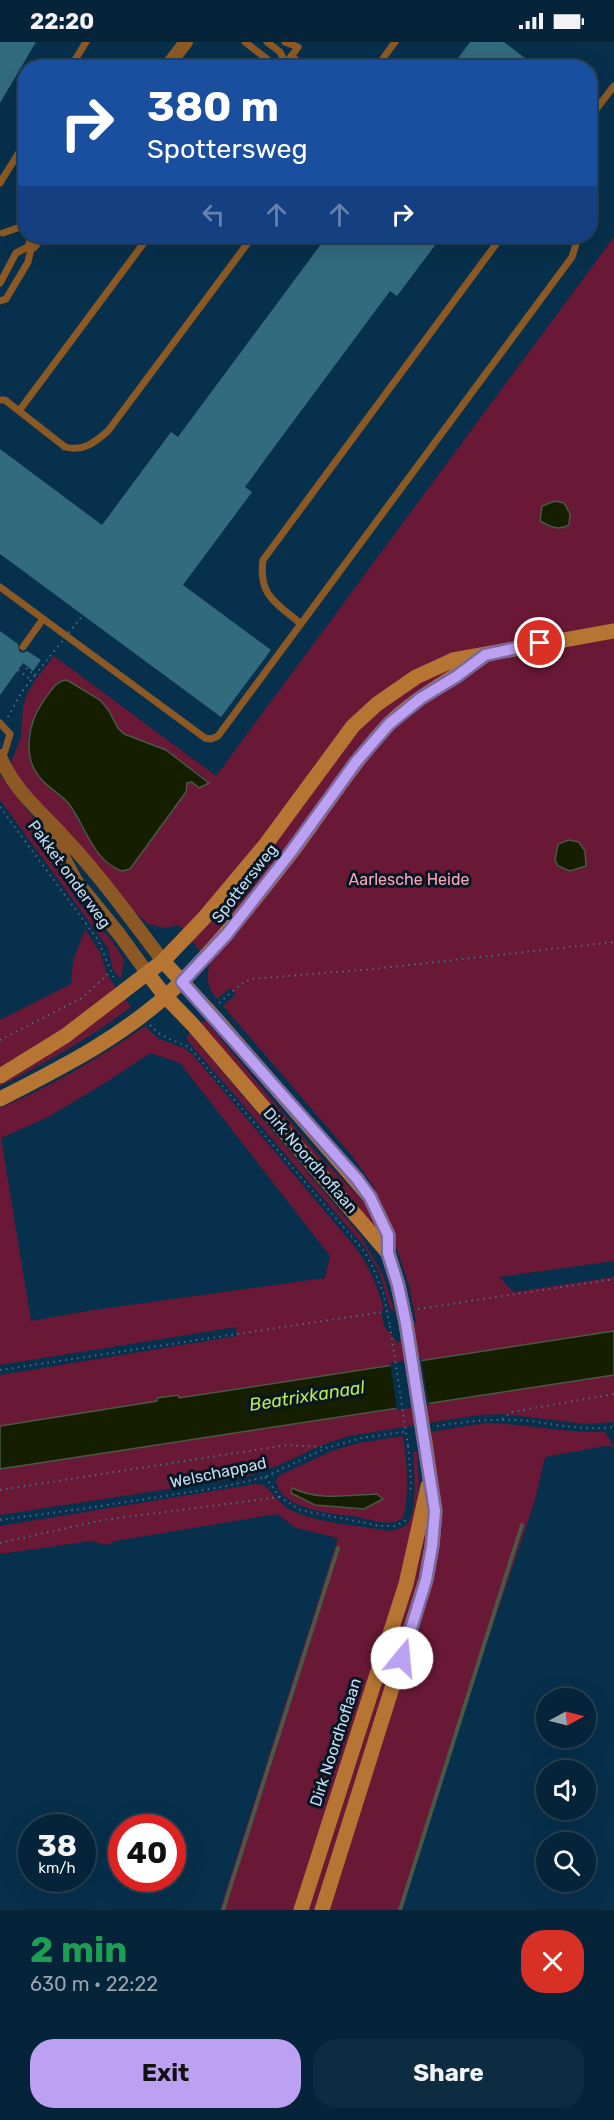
<!DOCTYPE html>
<html lang="en">
<head>
<meta charset="utf-8">
<style>
	body { margin:0; font-family:Rubik,sans-serif; background:#0e2c41; color:#f1f3f6; height:100vh; display:flex; flex-direction:column; font-size:22px; white-space:nowrap }
	* { box-sizing:border-box; margin:0 }
	p { font-size:20px; color:#97a4ae }
	.icon { flex:none; width:33px; height:33px; fill:none; stroke:currentColor; stroke-width:2; stroke-linecap:round; stroke-linejoin:round }
	.map { position:relative; height:1868px; overflow:hidden }
	.sheet { display:flex; flex-direction:column; background:#052439; flex:1 }
	.sheet>* { flex:none }
	.top-card { position:absolute; left:18px; top:18px; width:579px; height:183px; border-radius:24px; box-shadow:0 6px 24px #0002,0 0 0 2px #264153; background:#1a4fa0; color:#fff; overflow:hidden }
	.needle { width:39px; rotate:83deg }
	.controls { position:absolute; left:536px; top:1646px; display:grid; gap:12px }
	.controls a { display:grid; place-items:center; width:60px; height:60px; border-radius:50%; background:#052439; box-shadow:0 6px 24px #0002,0 0 0 2px #264153; font-size:30px }
	.speed { position:absolute; left:18px; top:1772px; display:flex; gap:12px; font-size:30px; font-weight:700; text-align:center }
	.speed>* { display:grid; place-content:center; width:78px; height:78px; border-radius:50%; background:#052439; box-shadow:0 6px 24px #0002,0 0 0 2px #264153; line-height:1 }
	.speed small { font-size:15px; font-weight:400 }
	.speed .limit { border:9px solid #d22; background:#fff; color:#111 }
	.pin { position:absolute; display:grid; place-items:center; width:51px; height:51px; color:#fff; margin:-26px; border:3px solid #fff; border-radius:50%; box-shadow:0 2px 6px #0007 }
	.me { position:absolute; width:66px; margin:-33px; rotate:17deg; stroke-linejoin:round; filter:drop-shadow(0 0 4px #0008) }
	.turn { display:flex; align-items:center; gap:21px; height:126px; padding:0 30px; font-size:27px }
	.turn .icon { width:78px; height:78px; stroke-width:2.5 }
	.turn b { display:block; font-size:42px; line-height:51px }
	.lanes { display:flex; align-items:center; height:57px; padding:0 30px; background:#0003; justify-content:center; gap:30px; direction:ltr }
	.lanes .off { opacity:.35 }
	.round { display:grid; place-items:center; flex:none; width:63px; height:63px; border-radius:24px; background:#0e2c41 }
	.summary { display:flex; align-items:center; justify-content:space-between; height:102px; padding:0 30px }
	h1 { font-size:36px; font-weight:700; line-height:45px; color:#1e9e55 }
	.cta { display:flex; gap:12px; margin-top:auto; padding:12px 30px }
	.cta a { flex:1; height:69px; border-radius:24px; background:#bca0f2; color:#111; font-size:24px; font-weight:700; line-height:69px; text-align:center }
	.cta a+a { background:#0e2c41; color:#f1f3f6 }
	.status { display:flex; justify-content:space-between; align-items:center; height:42px; padding:0 30px; background:#052439; direction:ltr }
	.status svg { height:16px; fill:currentColor }
	.map>svg:first-child { display:block }
</style>
</head>
<body>
<div class="status"><b>22:20</b><svg viewBox="0 0 49 12"><path d="M0 12V9h3v3zM5 12V6h3v6zM10 12V3h3v9zM15 12V0h3v12zM26 1h20v11H26zM47 4h2v5h-2z"/></svg></div>
<div class="map">
<svg width="614" height="1868" viewBox="0 0 614 1868">
	<rect width="100%" height="100%" fill="#07304c"/>
	<path fill="#691835" fill-rule="evenodd" d="M614 195V1219L499 1235 514 1250 614 1235V1289L179 1356 178 1353 158 1356V1359L0 1384V1333L237 1294 236 1285 0 1323V1066C52 1044 99 1016 145 984L159 997 184 1006 193 1013 355 1205C369 1224 378 1245 384 1268H381L384 1284 398 1301 416 1280 409 1243 382 1163 373 1144 353 1115 223 964 236 952 230 946 217 957C207 946 206 935 210 921L179 883 165 886 148 882 116 852 16 734 11 720 21 695 23 664 27 652 35 638 54 614 216 734ZM57 640 109 669 118 686 124 692 166 708 191 728 198 730 209 741 199 746 192 740 187 741 186 750 130 827 85 792 69 762 47 743 34 727 30 719 28 694 36 669ZM150 1011 180 1021 330 1214 325 1236 87 1269 31 1279 1 1096 48 1075 102 1043Z
		M0 733 44 790 75 856 112 899 124 918 121 937 113 928 108 906 0 758Z
		M85 887 100 910 107 932 116 946 92 971 0 1028V978L71 942 73 919Z
		M125 956 131 965C90 996 46 1021 0 1044V1038Z
		M205 978 314 1108 364 1160 377 1184 373 1186 201 982Z
		M190 991 361 1194 383 1233 394 1268 391 1269 379 1230 364 1204 187 998V994Z
		M614 1333V1380L585 1382 504 1372 479 1373 349 1394 322 1403 277 1424 246 1435 0 1473V1427Z
		M486 1381C527 1382 564 1391 605 1390L614 1405 605 1404 545 1415 535 1458 454 1698 400 1868H325L424 1558 438 1448 430 1390Z
		M403 1394C407 1421 410 1449 403 1476L396 1480C384 1482 370 1478 358 1475 336 1472 278 1468 276 1438L280 1433 334 1408 359 1401ZM293 1447C318 1459 349 1453 377 1452L383 1457 364 1467 315 1463Z
		M417 1409 419 1442 414 1493 296 1868H220L338 1496 296 1486 277 1472 115 1499 107 1503 91 1499 0 1512V1484L256 1442 263 1443C272 1449 277 1459 287 1466 310 1480 361 1484 389 1489 396 1488 402 1487 407 1482 418 1469 414 1427 413 1410Z
		M426 1467V1513L317 1868H305Z"/>
	<path fill="#151f00" stroke="#4a5847" stroke-width="1.5" d="M555 459 564 461 570 472 569 483C558 489 551 485 540 479L542 464Z
		M67 638 100 658 109 669 118 686 124 692 166 708 209 741 199 746 192 740 187 741 186 750 130 827 122 829C93 819 86 785 69 762 62 753 50 747 42 738 21 716 28 680 44 658 51 649 55 639 67 638Z
		M569 798 579 800 585 809 586 824 570 829 558 824 555 818 558 802Z
		M614 1289V1333L0 1427V1384L157 1359V1356L178 1353 179 1356Z
		M292 1446C318 1459 349 1453 377 1452L383 1457 364 1467 315 1463 291 1451Z"/>
	<path fill="#07304c" d="M421 1316 429 1363 397 1368 390 1321Z"/>
	<g fill="none" stroke-linecap="round" stroke-linejoin="round">
		<path stroke="#4a5847" stroke-width="4" d="M223 1868 338 1506
			M400 1868 522 1483"/>
	</g>
	<path fill="#326a7e" d="M0 0H36L0 61Z
		M470 0H504L538 26H451Z
		M327 194H442L397 254 390 249 275 404 245 445 252 450 183 543 271 608 221 675 0 512V407L102 483 171 390 178 395Z
		M0 589 18 602 19 609 23 611 27 609 41 618 33 629 23 621 0 653Z"/>
	<g fill="none" stroke-linecap="round" stroke-linejoin="round">
		<path stroke="#4a6c84" stroke-width="2" stroke-dasharray="1.5 4.5" stroke-linecap="butt" d="M18 628 31 638
			M8 675 21 651 35 633 22 623
			M0 765 98 898 115 939
			M219 961 241 942 251 937 373 927 614 900
			M150 983C162 997 176 998 190 1006L364 1209 372 1224 383 1250 390 1284
			M0 998 82 956 109 931
			M418 1267 614 1237
			M0 1328 389 1269
			M502 1377 512 1370 614 1352
			M437 1384C469 1379 499 1376 530 1379 559 1383 585 1389 614 1385
			M408 1404 411 1439 410 1452
			M265 1435 280 1455 300 1468 380 1484H396L406 1478
			M0 1448 287 1403 324 1405
			M0 1478 88 1466 222 1445 265 1435 326 1406 362 1396 408 1389
			M0 1501 103 1478 280 1455"/>
		<path stroke="#8c5924" stroke-width="7" d="M245 0 272 21 286 22
			M267 0 280 10 286 22
			M285 0 298 5
			M291 14 306 26
			M284 25 298 5
			M70 26 86 0
			M376 26 395 0
			M590 75 614 44
			M0 141 26 99
			M3 191 26 183
			M0 241 16 211 32 203 28 220 6 257 0 259
			M0 358H5L65 405C83 410 94 401 108 389L253 194
			M19 369 149 194
			M0 545 205 696 211 697 218 694 572 215 577 199 575 194
			M301 582C276 561 258 553 263 518L502 194
			M23 605 43 577
			M0 681 10 692 5 709 0 712"/>
		<path stroke="#8c5924" stroke-width="14" d="M166 26 186 0
			M32 203 39 194
			M0 714C13 747 39 768 62 793 99 832 131 877 163 919
			M45 781 76 839 119 892 148 932"/>
		<path stroke="#b67532" stroke-width="15" d="M163 919 217 978 370 1155 388 1193V1211L398 1243 406 1281
			M148 932 165 954 193 983 388 1211
			M0 1034 65 994 163 919 204 876 266 802 353 684 377 662 416 635 453 618 614 589
			M0 1057C65 1024 130 991 182 939 222 899 257 855 291 811 323 768 351 723 387 684 414 656 451 638 483 615
			M301 1868 406 1542 428 1444
			M322 1868 426 1538 432 1504 435 1469 425 1401"/>
		<path stroke="#4a6c84" stroke-width="2" stroke-dasharray="1.5 4.5" stroke-linecap="butt" d="M35 633 83 573
			M390 1284 408 1404"/>
		<path stroke="#b67532" stroke-width="15" d="M406 1281 425 1401"/>
	</g>
	<g fill="none" stroke-linecap="round" stroke-linejoin="round">
		<g stroke="#7a689d" stroke-width="15">
			<path id="route" d="M402 1616 426 1538 432 1504 435 1469 406 1281 398 1243 388 1211V1193L370 1155 357 1137 182 940 227 892 291 810 356 720 389 682 421 656 457 634 485 613 540 601"/>
		</g>
		<use href="#route" stroke="#bca0f2" stroke-width="10"/>
	</g>
	<g text-anchor="middle" stroke-width="6" stroke-linejoin="round" paint-order="stroke">
		<g font-size="16" fill="#c7dcee" stroke="#071724">
			<text transform="translate(70 832) rotate(54)" y="6">Pakket onderweg</text>
			<text transform="translate(244 841) rotate(-52)" y="6">Spottersweg</text>
			<text transform="translate(311 1118) rotate(49)" y="6">Dirk Noordhoflaan</text>
			<text transform="translate(218 1430) rotate(-12)" y="6">Welschappad</text>
			<text transform="translate(335 1700) rotate(-72)" y="6">Dirk Noordhoflaan</text>
		</g>
		<g font-size="16" fill="#ffa5bb" stroke="#071724">
			<text x="409" y="843">Aarlesche Heide</text>
		</g>
		<g font-size="18" font-style="italic" fill="#bde850" stroke="#071724">
			<text transform="translate(307 1354) rotate(-9)" y="6">Beatrixkanaal</text>
		</g>
	</g>
</svg>
<div class="controls">
<a><svg class="needle" viewBox="-14 -14 28 28"><path d="M0-13l5 13h-10z" fill="#e53935"/><path d="M0 13l5-13h-10z" fill="#97a4ae"/></svg></a>
<a><svg class="icon" aria-label="sound" viewBox="0 0 24 24"><path d="M4 9h4l5-4v14l-5-4H4zM17 9q2 3 0 6"/></svg></a>
<a><svg class="icon" aria-label="search" viewBox="0 0 24 24"><circle cx="10" cy="10" r="6"/><path d="M15 15l6 6"/></svg></a>
</div>
<div class="speed"><div>38<small>km/h</small></div><div class="limit">40</div></div>
<div class="pin" style="left:540px;top:601px;background:#d93025"><svg class="icon" aria-label="arrive" viewBox="0 0 24 24"><path d="M6 21V4h12l-3 4 3 4H6"/></svg></div>
<svg class="me" style="left:402px;top:1616px" viewBox="-20 -20 40 40"><circle r="19" fill="#fff"/><path d="M0-13L10 11 0 6-10 11z" fill="#bca0f2"/></svg>
<div class="top-card">
<div class="turn"><svg class="icon" aria-label="right" viewBox="0 0 24 24"><path d="M7 20v-9h11M14 6l5 5-5 5"/></svg><div><b>380 m</b>Spottersweg</div></div>
<div class="lanes"><svg class="icon off" aria-label="left" viewBox="0 0 24 24"><path d="M17 20v-9H6M10 6l-5 5 5 5"/></svg><svg class="icon off" aria-label="ahead" viewBox="0 0 24 24"><path d="M12 20V5M6 11l6-6 6 6"/></svg><svg class="icon off" aria-label="ahead" viewBox="0 0 24 24"><path d="M12 20V5M6 11l6-6 6 6"/></svg><svg class="icon" aria-label="right" viewBox="0 0 24 24"><path d="M7 20v-9h11M14 6l5 5-5 5"/></svg></div>
</div>
</div>
<section class="sheet">
<div class="summary"><div><h1>2 min</h1><p>630 m · 22:22</p></div><a class="round" style="background:#d93025;color:#fff"><svg class="icon" aria-label="close" viewBox="0 0 24 24"><path d="M6 6l12 12M18 6L6 18"/></svg></a></div>
<div class="cta"><a>Exit</a><a>Share</a></div>
</section>
</body>
</html>
